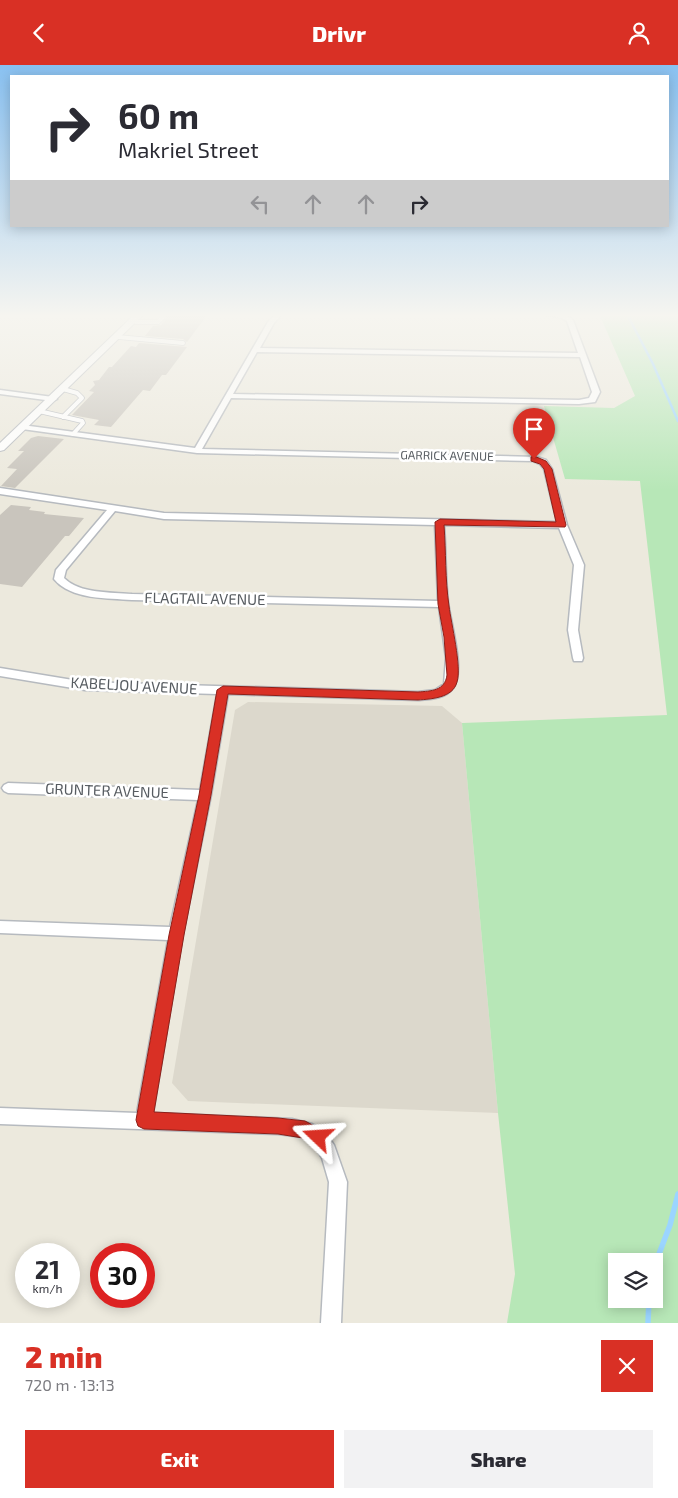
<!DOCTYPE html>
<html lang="en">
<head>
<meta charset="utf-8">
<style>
	body { margin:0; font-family:"Exo 2",sans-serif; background:#f2f2f3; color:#2b2b33; height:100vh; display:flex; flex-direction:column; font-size:19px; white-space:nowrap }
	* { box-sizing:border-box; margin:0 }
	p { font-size:16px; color:#7c7c81 }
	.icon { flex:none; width:28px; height:28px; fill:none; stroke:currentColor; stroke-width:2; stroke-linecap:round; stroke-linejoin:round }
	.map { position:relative; height:1258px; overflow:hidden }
	.details { display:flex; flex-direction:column; background:#fff; flex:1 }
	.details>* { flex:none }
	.banner { position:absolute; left:10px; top:10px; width:659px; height:152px; border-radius:0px; box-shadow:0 2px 12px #0003; background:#fff; color:#2b2b33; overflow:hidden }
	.fabs { position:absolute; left:608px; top:1188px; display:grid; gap:10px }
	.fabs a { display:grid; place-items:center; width:55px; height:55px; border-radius:0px; background:#fff; box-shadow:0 2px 12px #0003; font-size:25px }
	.speed { position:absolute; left:15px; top:1178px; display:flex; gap:10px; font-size:25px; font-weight:700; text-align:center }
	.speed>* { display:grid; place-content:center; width:65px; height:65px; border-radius:50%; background:#fff; box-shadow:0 2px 12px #0003; line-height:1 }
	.speed small { font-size:12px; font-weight:400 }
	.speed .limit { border:8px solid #d22; background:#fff; color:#111 }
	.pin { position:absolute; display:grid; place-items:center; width:42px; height:42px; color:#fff; margin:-51px -21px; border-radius:50% 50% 50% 0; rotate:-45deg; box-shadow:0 0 5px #0007 }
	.pin .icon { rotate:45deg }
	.me { position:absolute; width:55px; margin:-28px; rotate:290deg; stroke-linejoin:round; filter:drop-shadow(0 0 4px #0008) }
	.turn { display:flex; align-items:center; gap:18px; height:105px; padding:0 25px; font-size:22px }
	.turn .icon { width:65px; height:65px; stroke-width:2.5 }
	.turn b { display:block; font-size:35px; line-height:42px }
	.lanes { display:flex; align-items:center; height:48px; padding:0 25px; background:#0003; justify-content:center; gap:25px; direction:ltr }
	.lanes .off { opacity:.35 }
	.round { display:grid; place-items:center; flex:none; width:52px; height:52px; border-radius:0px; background:#f2f2f3 }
	.head { display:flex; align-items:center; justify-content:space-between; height:85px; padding:0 25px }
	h1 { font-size:30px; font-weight:800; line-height:38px; color:#d93025 }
	.button { display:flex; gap:10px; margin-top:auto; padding:10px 25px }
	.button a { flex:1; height:58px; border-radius:0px; background:#d93025; color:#fff; font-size:20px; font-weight:800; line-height:58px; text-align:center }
	.button a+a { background:#f2f2f3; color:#2b2b33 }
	header { display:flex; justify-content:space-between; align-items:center; height:65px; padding:0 25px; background:#d93025; color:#fff; font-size:22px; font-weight:800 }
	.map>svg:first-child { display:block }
</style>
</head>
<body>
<header><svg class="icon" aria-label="back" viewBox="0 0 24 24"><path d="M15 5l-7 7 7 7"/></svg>Drivr<svg class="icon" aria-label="person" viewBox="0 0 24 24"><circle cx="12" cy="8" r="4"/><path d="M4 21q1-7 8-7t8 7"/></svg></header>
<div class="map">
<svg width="678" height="1258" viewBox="0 0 678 1258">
	<rect width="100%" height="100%" fill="#ece9dd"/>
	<path fill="#dcd8cc" d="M248 637 442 641 462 658 498 1048 188 1036 172 1018 235 645Z"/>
	<path fill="#b7e7b7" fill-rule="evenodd" d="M603 249H678V1258H507L515 1209 498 1048 462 658 667 650 640 416 565 414 544 341 614 343 635 331 601 253ZM654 1196V1234H616V1196Z"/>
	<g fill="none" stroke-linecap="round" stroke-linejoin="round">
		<path stroke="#9bd5ff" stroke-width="2.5" d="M627 249 653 299 678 356"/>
		<path stroke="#9bd5ff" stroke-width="5.5" d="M654 1202 670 1160 678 1129
			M648 1258 649 1234"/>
	</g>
	<path fill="#c9c5bd" d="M170 249H208L187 277 183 274 145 271 153 261 161 260Z
		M139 278 187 282 166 310H162L150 326 143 325 111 362 94 360 99 355 72 350 94 327 89 326 95 320 93 316 99 315 109 302H112L131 281 136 282Z
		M38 371 64 374 15 423 1 421 17 404 7 403 24 386H18L31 373Z
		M11 440 31 442 29 445 45 447 44 449 84 453 69 471H65L22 522 0 519V450Z"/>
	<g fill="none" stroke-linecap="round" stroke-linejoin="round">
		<g stroke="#b6babf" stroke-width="5.5">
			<path id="service" d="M136 257H158L166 249
				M118 272 183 278
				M63 324 77 328 82 333 63 352
				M39 346 82 356 83 358 73 369"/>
		</g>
		<g stroke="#b6babf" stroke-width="3">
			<path id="minor" d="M275 249H282L274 258 260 283 578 288 567 256 562 253 543 249H564L573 255 600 327 595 337 579 339 231 333 202 384 537 392 546 395 552 404 567 460 584 500 578 565 583 593 582 596H574L573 593 568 565 574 500 559 463 444 460C446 486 445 511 448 537 450 556 466 607 453 623 445 634 430 634 418 635L228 629 211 730 183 869 153 1048 292 1054 312 1059 326 1068 334 1080 347 1117 341 1258H321L329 1117 322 1093 314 1080 303 1072 278 1069 0 1059V1043L137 1048 168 875 0 868V856L170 862 198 735 8 728 4 726 2 723 4 720 8 718 200 725 217 629 85 625 0 611V603L85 617 418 627 435 625 444 619 446 593 439 542 132 535C108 533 71 535 54 514L56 505 107 445 0 429V423L164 448 557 457 544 404 540 399 533 396 197 388 22 364 18 362 22 360 195 383 268 257ZM257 287 580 292 592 327 589 333 579 335 233 329ZM115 446 164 454 435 460 438 536 132 529C111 527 80 529 64 513L66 505Z
				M0 325 53 332 57 334 53 336 0 329Z"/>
		</g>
		<g stroke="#b6babf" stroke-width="2">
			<path id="tertiary" d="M135 249H144L4 385 0 386V378Z"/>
		</g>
		<use href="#service" stroke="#fff" stroke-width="4"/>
		<use href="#minor" fill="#fff" fill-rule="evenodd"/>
		<use href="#tertiary" fill="#fff" fill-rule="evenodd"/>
	</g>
	<linearGradient id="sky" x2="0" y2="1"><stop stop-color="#89c1f1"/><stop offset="0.59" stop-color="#f6f5f0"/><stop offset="1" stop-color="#f6f5f0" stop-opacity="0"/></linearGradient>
	<rect width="678" height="425" fill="url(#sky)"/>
	<path fill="#d93025" stroke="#8d1f18" d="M534 391 546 396 552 404 566 460 565 462 444 460C446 487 445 514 449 541 451 558 462 602 457 617 453 633 431 634 418 635L228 629 211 730 184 870 154 1047 278 1053 305 1056 324 1066 326 1072 324 1078 318 1080 303 1073 278 1069 144 1064 138 1061 136 1055 169 870 199 730 217 625 223 621 418 627C431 626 445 626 447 610L444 572 438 539 435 457 440 454 556 457 544 404 540 399 531 396V392Z"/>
	<g text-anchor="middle" stroke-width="5" stroke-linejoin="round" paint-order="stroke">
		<g font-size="12" fill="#575c61" stroke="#fff">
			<text transform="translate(447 391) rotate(1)" y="4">GARRICK AVENUE</text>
		</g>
		<g font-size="15" fill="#575c61" stroke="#fff">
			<text transform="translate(205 534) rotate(1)" y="5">FLAGTAIL AVENUE</text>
			<text transform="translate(134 621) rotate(3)" y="5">KABELJOU AVENUE</text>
			<text transform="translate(107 726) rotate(2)" y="5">GRUNTER AVENUE</text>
		</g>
	</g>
</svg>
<div class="fabs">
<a><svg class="icon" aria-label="layers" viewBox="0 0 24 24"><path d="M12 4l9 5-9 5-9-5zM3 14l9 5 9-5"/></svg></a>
</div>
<div class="speed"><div>21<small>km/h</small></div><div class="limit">30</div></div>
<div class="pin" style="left:534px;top:394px;background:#d93025"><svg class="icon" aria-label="arrive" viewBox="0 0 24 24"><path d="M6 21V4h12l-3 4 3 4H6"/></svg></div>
<svg class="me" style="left:318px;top:1072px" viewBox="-20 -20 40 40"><path d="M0-17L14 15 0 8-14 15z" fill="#d93025" stroke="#fff" stroke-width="4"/></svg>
<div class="banner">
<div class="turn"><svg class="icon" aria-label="right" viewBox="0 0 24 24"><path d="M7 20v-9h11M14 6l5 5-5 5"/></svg><div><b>60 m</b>Makriel Street</div></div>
<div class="lanes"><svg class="icon off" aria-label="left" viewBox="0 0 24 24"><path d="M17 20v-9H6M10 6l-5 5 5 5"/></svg><svg class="icon off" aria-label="ahead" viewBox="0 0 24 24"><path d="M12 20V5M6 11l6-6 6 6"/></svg><svg class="icon off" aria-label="ahead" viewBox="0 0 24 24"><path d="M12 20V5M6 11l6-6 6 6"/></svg><svg class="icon" aria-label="right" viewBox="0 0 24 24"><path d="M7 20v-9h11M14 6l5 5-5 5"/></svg></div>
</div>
</div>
<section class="details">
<div class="head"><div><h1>2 min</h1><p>720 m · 13:13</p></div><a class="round" style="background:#d93025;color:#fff"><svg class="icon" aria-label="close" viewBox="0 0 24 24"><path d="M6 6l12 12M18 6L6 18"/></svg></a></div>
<div class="button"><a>Exit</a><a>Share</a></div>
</section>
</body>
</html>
